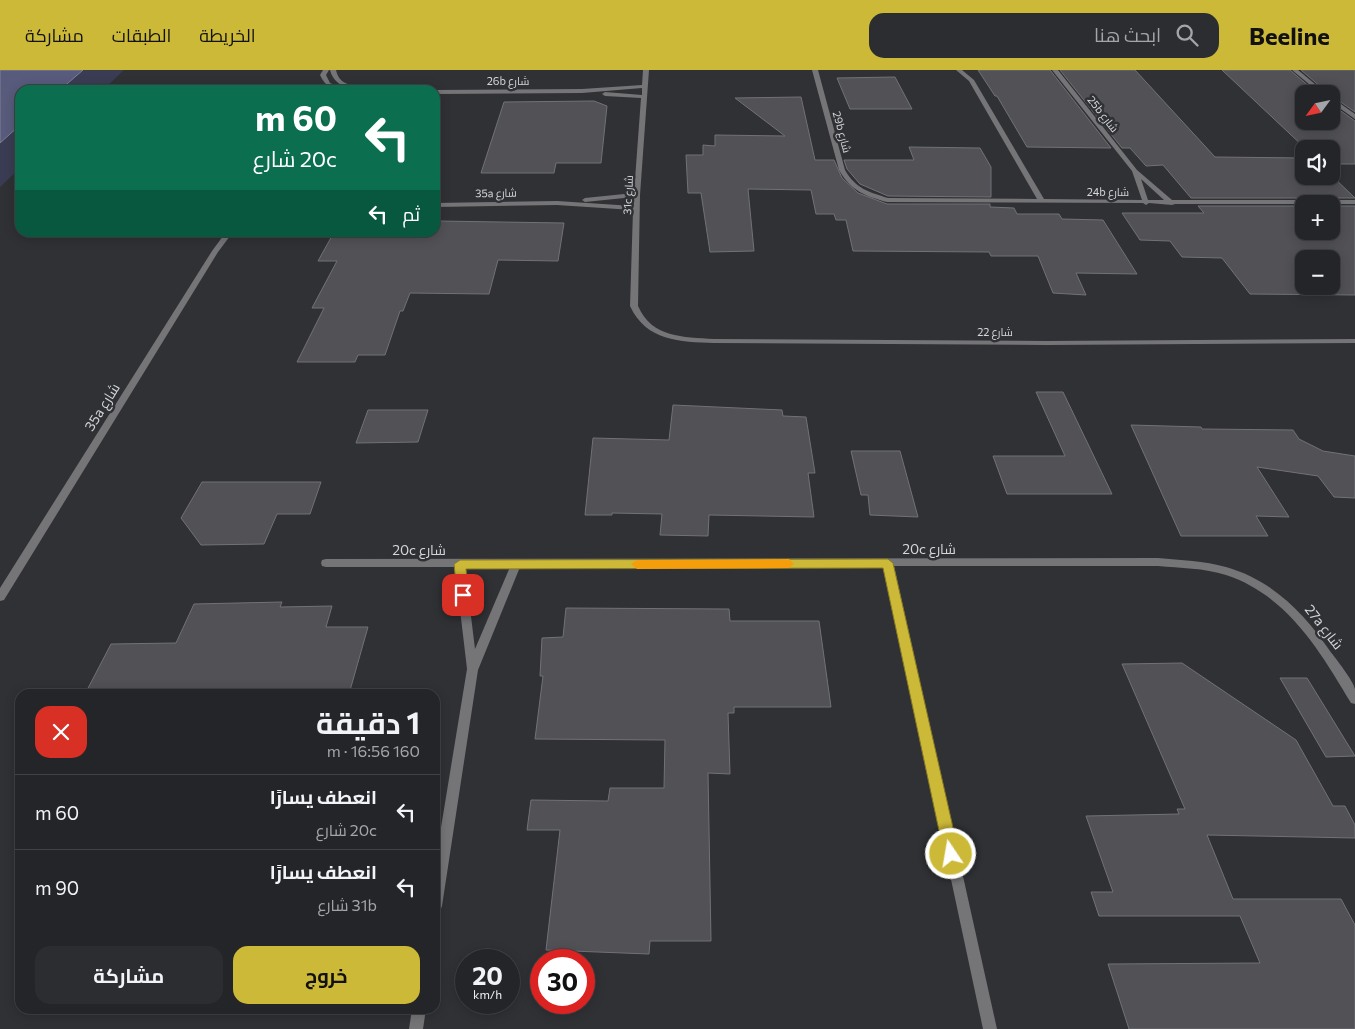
<!DOCTYPE html>
<html lang="ar">
<head>
<meta charset="utf-8">
<style>
	body { margin:0; font-family:Commissioner,Cairo,sans-serif; background:#2c2d30; color:#f1f3f6; direction:rtl; height:100vh; display:flex; flex-direction:column; font-size:19px; white-space:nowrap }
	* { box-sizing:border-box; margin:0 }
	p { font-size:16px; color:#a3a5a8 }
	.icon { flex:none; width:28px; height:28px; fill:none; stroke:currentColor; stroke-width:2; stroke-linecap:round; stroke-linejoin:round }
	.map { position:relative; flex:1; overflow:hidden; direction:ltr }
	.side { position:absolute; left:15px; top:619px; width:425px; height:325px; display:flex; flex-direction:column; background:#242528; border-radius:15px; box-shadow:0 2px 12px #0003,0 0 0 1px #414245; direction:rtl }
	.side>* { flex:none }
	.hud { position:absolute; left:15px; top:15px; width:425px; height:152px; border-radius:15px; box-shadow:0 2px 12px #0003,0 0 0 1px #414245; direction:rtl; background:#0b6e4f; color:#fff; overflow:hidden }
	.needle { width:32px; rotate:237deg }
	.tools { position:absolute; left:1295px; top:15px; display:grid; gap:10px }
	.tools a { display:grid; place-items:center; width:45px; height:45px; border-radius:10px; background:#242528; box-shadow:0 2px 12px #0003,0 0 0 1px #414245; font-size:25px }
	.speed { position:absolute; left:455px; top:879px; display:flex; gap:10px; font-size:25px; font-weight:700; text-align:center }
	.speed>* { display:grid; place-content:center; width:65px; height:65px; border-radius:50%; background:#242528; box-shadow:0 2px 12px #0003,0 0 0 1px #414245; line-height:1 }
	.speed small { font-size:12px; font-weight:400 }
	.speed .limit { border:8px solid #d22; background:#fff; color:#111 }
	.pin { position:absolute; display:grid; place-items:center; width:42px; height:42px; color:#fff; margin:-21px; border-radius:10px; box-shadow:0 2px 8px #0006 }
	.me { position:absolute; width:55px; margin:-28px; rotate:348deg; stroke-linejoin:round; filter:drop-shadow(0 0 4px #0008) }
	.turn { display:flex; align-items:center; gap:18px; height:105px; padding:0 20px; font-size:22px }
	.turn .icon { width:65px; height:65px; stroke-width:2.5 }
	.turn b { display:block; font-size:35px; line-height:42px }
	.then { display:flex; align-items:center; height:48px; padding:0 20px; background:#0003; gap:10px; font-size:19px }
	.round { display:grid; place-items:center; flex:none; width:52px; height:52px; border-radius:15px; background:#2c2d30 }
	.headline { display:flex; align-items:center; justify-content:space-between; height:85px; padding:0 20px }
	h1 { font-size:30px; font-weight:700; line-height:38px }
	.cta { display:flex; gap:10px; margin-top:auto; padding:10px 20px }
	.cta a { flex:1; height:58px; border-radius:15px; background:#cdb938; color:#111; font-size:20px; font-weight:700; line-height:58px; text-align:center }
	.cta a+a { background:#2c2d30; color:#f1f3f6 }
	ul { padding:0; list-style:none }
	li { display:flex; align-items:center; gap:15px; height:75px; padding:0 20px; border-top:1px solid #414245 }
	li div { flex:1 }
	li b { display:block; font-size:19px }
	li em { font-style:normal }
	header { display:flex; align-items:center; gap:30px; box-sizing:border-box; height:70px; padding:0 25px; background:#cdb938; color:#111 }
	header strong { font-size:24px }
	nav { display:flex; gap:28px; margin-inline-start:auto; font-size:18px }
	.search { width:350px; height:45px; background:#2c2d30; display:flex; align-items:center; gap:12px; box-sizing:border-box; padding:0 18px; border-radius:15px; color:#a3a5a8; font-size:19px }
	.map>svg:first-child { display:block }
</style>
</head>
<body>
<header>
<strong>Beeline</strong>
<div class="search"><svg class="icon" aria-label="search" viewBox="0 0 24 24"><circle cx="10" cy="10" r="6"/><path d="M15 15l6 6"/></svg>ابحث هنا</div>
<nav><a>الخريطة</a><a>الطبقات</a><a>مشاركة</a></nav>
</header>
<div class="map">
<svg width="1355" height="959" viewBox="0 0 1355 959">
	<rect width="100%" height="100%" fill="#303135"/>
	<path fill="#3a3c53" d="M0 0H124L103 20H20V98L0 117Z"/>
	<path fill="#585b7b" stroke="#7e8097" d="M0 0H83L60 20H20V55L0 73Z"/>
	<path fill="#515156" stroke="#717277" fill-rule="evenodd" d="M978 0H1050L1111 78 1027 77 997 26H995Z
		M1060 0H1135L1215 87 1304 88V106L1331 105 1355 128H1191L1163 95 1146 96 1130 78H1122Z
		M1222 0H1290L1318 24H1304V51H1331V34L1355 51V94H1331V79H1306Z
		M1301 0H1355V42L1329 24Z
		M895 7 912 39H850L837 8Z
		M801 27 815 90H834L842 108 858 123 887 134H990V137L1014 138 1017 144H1059L1062 149 1103 150 1137 204 1076 203 1086 225 1053 223 1038 186H991L989 182 853 181 846 150H836L834 144H816L811 120 748 119 754 181 710 182 701 123H688L686 85H703V75L715 76V65L785 66 735 28Z
		M594 31 607 36 601 93H556L554 103H481L504 32Z
		M909 77 980 78 991 97V127L888 126 860 114 847 99 844 90H914Z
		M1198 136H1304V161H1331V136H1355V225L1250 224 1222 188 1182 187 1170 171 1140 170 1122 143H1204ZM1304 189H1331V216H1304Z
		M438 151 564 153 558 191 498 190 489 224 410 223 403 241H400L385 285H358L355 292H297L324 238H312L337 191H318L333 164 433 165Z
		M1036 322H1063L1112 424H1007L993 386H1065Z
		M673 335 782 340 783 346 806 347 815 403H808L814 447 709 445 708 466 660 465 662 444 612 443V445H585L593 368 669 370Z
		M368 340H428L418 372 356 373Z
		M1131 355 1201 357 1202 359 1293 360 1299 369 1323 381 1355 386V428L1334 427 1318 406 1257 397 1289 447 1256 446 1268 466H1181Z
		M851 381H900L918 447 870 445 868 425H861Z
		M202 412H321L310 444H277L264 474 201 475 181 448Z
		M282 532 280 537 332 536 326 557H368L349 624H85L111 574 176 573 194 534Z
		M566 538 729 539 730 551H819L831 637H734V643H728L730 704 708 703 711 871H650L649 884 546 880 560 760H527L531 730 608 731 610 718H664L665 670 535 669 543 606H540L542 568 563 567Z
		M1182 593 1296 670 1333 736H1345L1355 755V768L1207 765 1233 829H1341L1355 855V959H1129L1108 894 1260 893 1240 846H1099L1091 822H1113L1086 746 1179 744 1177 739H1185L1122 594Z
		M1280 608H1307L1355 686 1326 687Z"/>
	<g fill="none" stroke-linecap="round" stroke-linejoin="round">
		<path fill="#757578" fill-rule="evenodd" d="M323 0H329L326 5 330 13 347 20C334 20 325 17 320 5Z
			M330 0H336C340 20 361 14 375 20 357 20 335 20 330 0Z
			M643 0H649L640 125 638 236C652 268 683 267 714 269L1046 271 1355 269V273L1046 275 714 273C680 272 646 271 630 236L633 140 557 135 435 137V133L557 131 633 136 634 127 585 132 582 130 585 128 634 123 641 28 605 26 602 24 605 22 642 25V18L582 23 435 24V20L582 19 642 15Z
			M812 0H818L845 100C856 119 869 122 888 128L1037 129 969 11 956 0H962L974 10 1044 129 1142 130 1132 101 1052 0H1058L1137 100 1172 130H1355V134H1175L1172 135 1149 133 1146 135 1143 133 887 132C865 126 851 121 839 100ZM1141 109 1164 130H1148Z
			M1292 0H1298L1327 24H1321Z
			M1331 27 1355 44V49L1331 32Z
			M226 162H233L218 182 4 530 0 531V518L212 181Z
			M1158 488C1181 490 1204 491 1226 497 1272 510 1304 543 1330 581 1336 589 1353 610 1355 619 1355 623 1355 630 1355 634L1351 633C1320 581 1287 525 1226 505 1204 498 1180 498 1158 496H894L997 959H983L884 496 520 497 478 600 442 836 440 841 435 843V794L467 599 455 497H326L322 496 321 493 322 490 326 489ZM465 497H510L475 579Z
			M412 939H426L423 959H409Z"/>
	</g>
	<path fill="#cdb938" stroke="#857824" d="M888 489 893 493 959 784 957 790 951 792 946 790 944 784 883 498 466 499 469 525 467 528H459L457 525 454 494 460 490Z"/>
	<path fill="#f59e0b" d="M789 489 794 494 789 498 637 499 631 494 637 490Z"/>
	<g text-anchor="middle" stroke-width="5" stroke-linejoin="round" paint-order="stroke">
		<g font-size="11" fill="#d5d6d8" stroke="#303135">
			<text x="508" y="15">26b شارع</text>
			<text transform="translate(1103 44) rotate(52)" y="4">25b شارع</text>
			<text transform="translate(842 62) rotate(75)" y="4">29b شارع</text>
			<text x="1108" y="126">24b شارع</text>
			<text transform="translate(496 123) rotate(-1)" y="4">35a شارع</text>
			<text transform="translate(628 125) rotate(-87)" y="4">31c شارع</text>
			<text x="995" y="266">شارع 22</text>
		</g>
		<g font-size="14" fill="#d5d6d8" stroke="#303135">
			<text transform="translate(102 337) rotate(-58)" y="5">35a شارع</text>
			<text x="929" y="484">20c شارع</text>
			<text x="419" y="485">20c شارع</text>
			<text transform="translate(1324 557) rotate(52)" y="5">27a شارع</text>
		</g>
	</g>
</svg>
<div class="tools">
<a><svg class="needle" viewBox="-14 -14 28 28"><path d="M0-13l5 13h-10z" fill="#e53935"/><path d="M0 13l5-13h-10z" fill="#a3a5a8"/></svg></a>
<a><svg class="icon" aria-label="sound" viewBox="0 0 24 24"><path d="M4 9h4l5-4v14l-5-4H4zM17 9q2 3 0 6"/></svg></a>
<a>+</a>
<a>−</a>
</div>
<div class="speed"><div>20<small>km/h</small></div><div class="limit">30</div></div>
<div class="pin" style="left:463px;top:525px;background:#d93025"><svg class="icon" aria-label="arrive" viewBox="0 0 24 24"><path d="M6 21V4h12l-3 4 3 4H6"/></svg></div>
<svg class="me" style="left:951px;top:784px" viewBox="-20 -20 40 40"><circle r="17" fill="#cdb938" stroke="#fff" stroke-width="3"/><path d="M0-11L8 9 0 5-8 9z" fill="#fff"/></svg>
<div class="hud">
<div class="turn"><svg class="icon" aria-label="left" viewBox="0 0 24 24"><path d="M17 20v-9H6M10 6l-5 5 5 5"/></svg><div><b>60 m</b>20c شارع</div></div>
<div class="then">ثم<svg class="icon" aria-label="left" viewBox="0 0 24 24"><path d="M17 20v-9H6M10 6l-5 5 5 5"/></svg></div>
</div>
<section class="side">
<div class="headline"><div><h1>1 دقيقة</h1><p>160 m · 16:56</p></div><a class="round" style="background:#d93025;color:#fff"><svg class="icon" aria-label="close" viewBox="0 0 24 24"><path d="M6 6l12 12M18 6L6 18"/></svg></a></div>
<ul>
<li><svg class="icon" aria-label="left" viewBox="0 0 24 24"><path d="M17 20v-9H6M10 6l-5 5 5 5"/></svg><div><b>انعطف يسارًا</b><p>20c شارع</p></div><em>60 m</em></li>
<li><svg class="icon" aria-label="left" viewBox="0 0 24 24"><path d="M17 20v-9H6M10 6l-5 5 5 5"/></svg><div><b>انعطف يسارًا</b><p>31b شارع</p></div><em>90 m</em></li>
</ul>
<div class="cta"><a>خروج</a><a>مشاركة</a></div>
</section>
</div>
</body>
</html>
